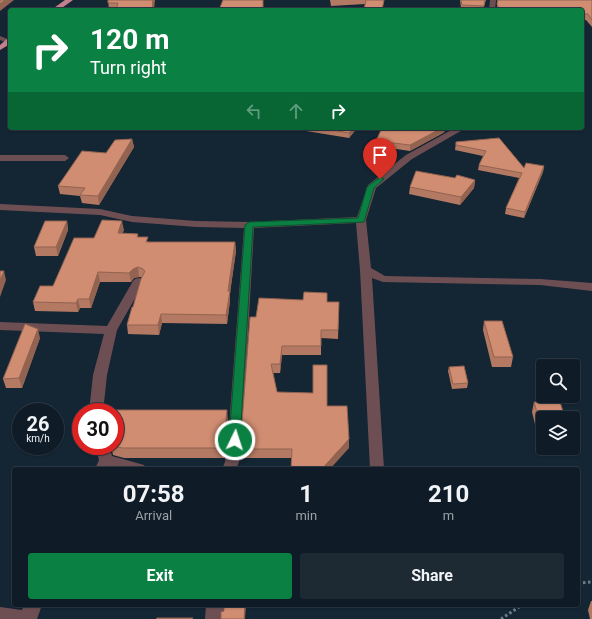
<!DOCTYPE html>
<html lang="en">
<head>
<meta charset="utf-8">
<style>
	body { margin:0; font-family:Roboto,sans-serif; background:#1d2933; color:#f1f3f6; height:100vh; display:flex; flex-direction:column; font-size:15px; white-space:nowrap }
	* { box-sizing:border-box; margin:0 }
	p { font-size:13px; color:#9ba1a7 }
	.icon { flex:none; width:22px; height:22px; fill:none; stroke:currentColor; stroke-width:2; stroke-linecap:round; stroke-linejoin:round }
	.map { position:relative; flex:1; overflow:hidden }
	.details { position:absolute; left:12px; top:467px; width:568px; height:140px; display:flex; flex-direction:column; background:#0f1c27; border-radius:4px; box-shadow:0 1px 3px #0004,0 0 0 1px #2f3a44 }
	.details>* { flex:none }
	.guide { position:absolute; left:8px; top:8px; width:576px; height:122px; border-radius:4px; box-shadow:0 1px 3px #0004,0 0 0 1px #2f3a44; background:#0b8043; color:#fff; overflow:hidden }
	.fabs { position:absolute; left:536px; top:359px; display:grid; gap:8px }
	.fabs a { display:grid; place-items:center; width:44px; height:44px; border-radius:4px; background:#0f1c27; box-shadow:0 1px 3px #0004,0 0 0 1px #2f3a44; font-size:20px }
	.speed { position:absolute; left:12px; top:403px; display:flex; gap:8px; font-size:20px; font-weight:700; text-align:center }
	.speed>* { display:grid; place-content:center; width:52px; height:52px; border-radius:50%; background:#0f1c27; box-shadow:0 1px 3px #0004,0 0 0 1px #2f3a44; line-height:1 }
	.speed small { font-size:10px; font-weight:400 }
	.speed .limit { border:6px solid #d22; background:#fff; color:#111 }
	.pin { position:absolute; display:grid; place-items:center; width:34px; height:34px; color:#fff; margin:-41px -17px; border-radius:50% 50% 50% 0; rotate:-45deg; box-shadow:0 0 4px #0007 }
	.pin .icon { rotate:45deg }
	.me { position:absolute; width:44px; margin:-22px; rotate:4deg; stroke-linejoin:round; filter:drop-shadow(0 0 3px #0008) }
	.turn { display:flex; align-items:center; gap:14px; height:84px; padding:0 16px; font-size:18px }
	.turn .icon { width:52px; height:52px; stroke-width:2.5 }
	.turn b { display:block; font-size:28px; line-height:34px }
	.lanes { display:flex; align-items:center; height:38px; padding:0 16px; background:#0003; justify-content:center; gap:20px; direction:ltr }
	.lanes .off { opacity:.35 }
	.eta { display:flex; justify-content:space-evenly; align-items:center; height:68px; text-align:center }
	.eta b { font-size:24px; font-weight:700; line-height:28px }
	.action { display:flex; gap:8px; margin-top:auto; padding:8px 16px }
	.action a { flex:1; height:46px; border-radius:4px; background:#0b8043; color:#fff; font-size:16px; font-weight:700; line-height:46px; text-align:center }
	.action a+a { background:#1d2933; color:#f1f3f6 }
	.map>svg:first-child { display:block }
</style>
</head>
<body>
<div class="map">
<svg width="592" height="619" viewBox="0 0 592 619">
	<rect width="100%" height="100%" fill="#142534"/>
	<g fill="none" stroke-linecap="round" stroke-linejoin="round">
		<path stroke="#6e7c88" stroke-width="3" stroke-dasharray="2.5 2.5" stroke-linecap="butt" d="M578 583 592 582
			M501 619 522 605"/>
		<path fill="#6d4f53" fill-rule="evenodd" d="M0 36 10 40V44L0 40Z
			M0 155H65L69 158 65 161H0Z"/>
		<path fill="#6d4f53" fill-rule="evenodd" d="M490 0H496L495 10H489Z
			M455 128H466L412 159 376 188 366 220 371 268 385 276 540 279 592 283V291L540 285 383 282 372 278 384 469H370L360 270 356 223 254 228 242 440 239 462 236 469H222L225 462 228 440 244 228 196 227 132 222 100 215 0 210V204L100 209 132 216 196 221 249 222 357 217 368 185 406 155Z
			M139 278 143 279 145 281 117 330 107 375 103 412H89L93 375 104 334 0 330V322L107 326 133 281 135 279Z
			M95 446H109L112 456 144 465 146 469H118L110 467 109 469H95L99 460Z
			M24 605H42L37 619H0V607L22 610Z
			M206 605H224L223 619H205Z"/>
		<path fill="#c4818b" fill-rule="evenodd" d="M65 0H73L59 10H51Z
			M7 39H10V44L0 50V45Z"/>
	</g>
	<path fill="#b37962" d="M108 0 154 10H109Z
		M330 0H384L382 10H364L365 4 331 6Z
		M460 0H486L483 9 461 8Z
		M497 0H592V27L586 20H582V10H497Z
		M288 128H357L349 138Z
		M445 132 410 151 376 146V141Z
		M499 138 524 168 544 166 543 172 524 218 505 214 506 208 519 178 478 170 479 165 483 156 455 150 456 142Z
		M132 139 134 147 99 205 82 203 80 196 60 194 58 186 106 153Z
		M455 178 475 180 474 188 460 205 409 194 410 187Z
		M67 221 68 230 58 256H36L34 247Z
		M124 230 122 233 138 234V237L149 242H235L236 251 230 293V301L227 324 162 323 159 335 128 334 127 325 133 307 142 277H139L134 278 131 282H100L91 308H80L78 312 35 311 33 302 53 286 94 238Z
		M327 302H339L338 339 321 338V355H282L280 373H273L277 392 327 406 349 448 291 458H241L240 449 256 317Z
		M484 321 513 357 511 367H492L483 330Z
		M40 338 22 388H6L3 379Z
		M449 367 468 383 467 388 452 389 448 371Z
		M534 402 543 418V436H538L532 412Z
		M228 420 224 458H124L113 455 111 446H115Z
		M591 601H592V619H590L588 610Z"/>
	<path fill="#926350" d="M5 0H14L0 11V4Z
		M153 0H155L154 10H152Z
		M353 128H357L349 138V133Z
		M442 128H451L410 151V145Z
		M132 139 134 147 99 205 98 196Z
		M544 166 543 172 524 218 525 212Z
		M475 180 474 188 460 205 461 197Z
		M67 221 68 230 58 256 56 247Z
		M122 221 124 230 119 242 118 233Z
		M235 242 236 251 230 293V301L227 324 226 315 228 291Z
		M138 267 139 277 134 278 131 282 129 273 133 269Z
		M4 271 6 280 0 297V281Z
		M98 272 100 282 91 308 89 299Z
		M78 299 80 308 78 312 76 303Z
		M161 314 162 323 159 335 158 325Z
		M38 329 40 338 22 388 19 378Z
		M282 346V355L280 373V364Z
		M227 410 228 420 224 458 223 448Z
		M349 439V448L330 469H322Z
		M245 605H246L245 619H244Z"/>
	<path fill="#d08d72" stroke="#926350" d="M0 0H5L0 4Z
		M108 0H153L152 10H116L118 3H108Z
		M223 0H263V9H264V10H219Z
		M366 0H384L382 10H364Z
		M461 0H485L484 6 462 5Z
		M498 0H592V20L588 14H582V10H500L497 4Z
		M322 128H353L349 133Z
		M382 128H442L410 145 376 141Z
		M499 138 524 168 526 163 544 166 525 212 506 208 522 173 479 165 486 151 456 145V142Z
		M132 139 98 196 80 195 85 188 58 186 82 151 106 153 115 140Z
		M416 171 455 178 457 175 475 180 461 197 410 187Z
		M102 220 122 221 118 233 138 234 137 237H148L146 242H235L228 291H230L226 315 161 314 158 325H127L132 307H133L141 279 145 271 143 269 138 267 133 269 129 273 98 272 89 299H78L76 303 33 302 40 286H53L74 238H94Z
		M45 221H67L56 247H34Z
		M0 271H4L0 281Z
		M304 292 327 293V302H339L338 330H321V346H282L280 364H271L277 392 313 393V365H327V406H347L349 439 322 469H291L292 449H240L250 317H256L259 298 303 300Z
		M484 321H502L513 357H494Z
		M25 324 38 329 19 378 3 379Z
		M464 366 468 383 453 384 449 367Z
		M534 402H560L565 418H543V426H541Z
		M116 410H227L223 448H122L115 446V414Z
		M232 605H245L244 619H221V612L224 611V606H232Z
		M157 618H193L192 619H156Z"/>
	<path fill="#0b8043" stroke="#07532c" d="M380 177 384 179 374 188 364 222 253 227 240 440 239 443H231L229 440 245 225 249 222 358 218 367 187Z"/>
</svg>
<div class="fabs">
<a><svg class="icon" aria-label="search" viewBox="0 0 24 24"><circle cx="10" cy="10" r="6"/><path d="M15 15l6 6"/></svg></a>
<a><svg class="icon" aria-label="layers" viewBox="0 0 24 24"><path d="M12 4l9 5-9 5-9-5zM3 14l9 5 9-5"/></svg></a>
</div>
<div class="speed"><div>26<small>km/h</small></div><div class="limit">30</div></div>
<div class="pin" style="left:380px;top:179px;background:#d93025"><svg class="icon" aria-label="arrive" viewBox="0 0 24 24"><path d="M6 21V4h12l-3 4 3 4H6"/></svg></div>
<svg class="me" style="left:235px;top:440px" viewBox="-20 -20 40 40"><circle r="17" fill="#0b8043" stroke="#fff" stroke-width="3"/><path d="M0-11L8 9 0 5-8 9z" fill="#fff"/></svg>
<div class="guide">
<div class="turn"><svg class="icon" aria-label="right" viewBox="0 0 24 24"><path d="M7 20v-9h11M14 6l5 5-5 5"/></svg><div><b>120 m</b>Turn right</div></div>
<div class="lanes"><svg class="icon off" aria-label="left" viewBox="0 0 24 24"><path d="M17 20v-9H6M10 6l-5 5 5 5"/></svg><svg class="icon off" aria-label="ahead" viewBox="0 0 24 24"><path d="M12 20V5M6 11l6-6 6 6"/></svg><svg class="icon" aria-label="right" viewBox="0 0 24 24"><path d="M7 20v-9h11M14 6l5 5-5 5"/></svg></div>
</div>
<section class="details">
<div class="eta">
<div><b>07:58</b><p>Arrival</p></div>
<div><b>1</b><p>min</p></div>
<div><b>210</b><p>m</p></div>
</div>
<div class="action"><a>Exit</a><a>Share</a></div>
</section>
</div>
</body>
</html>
